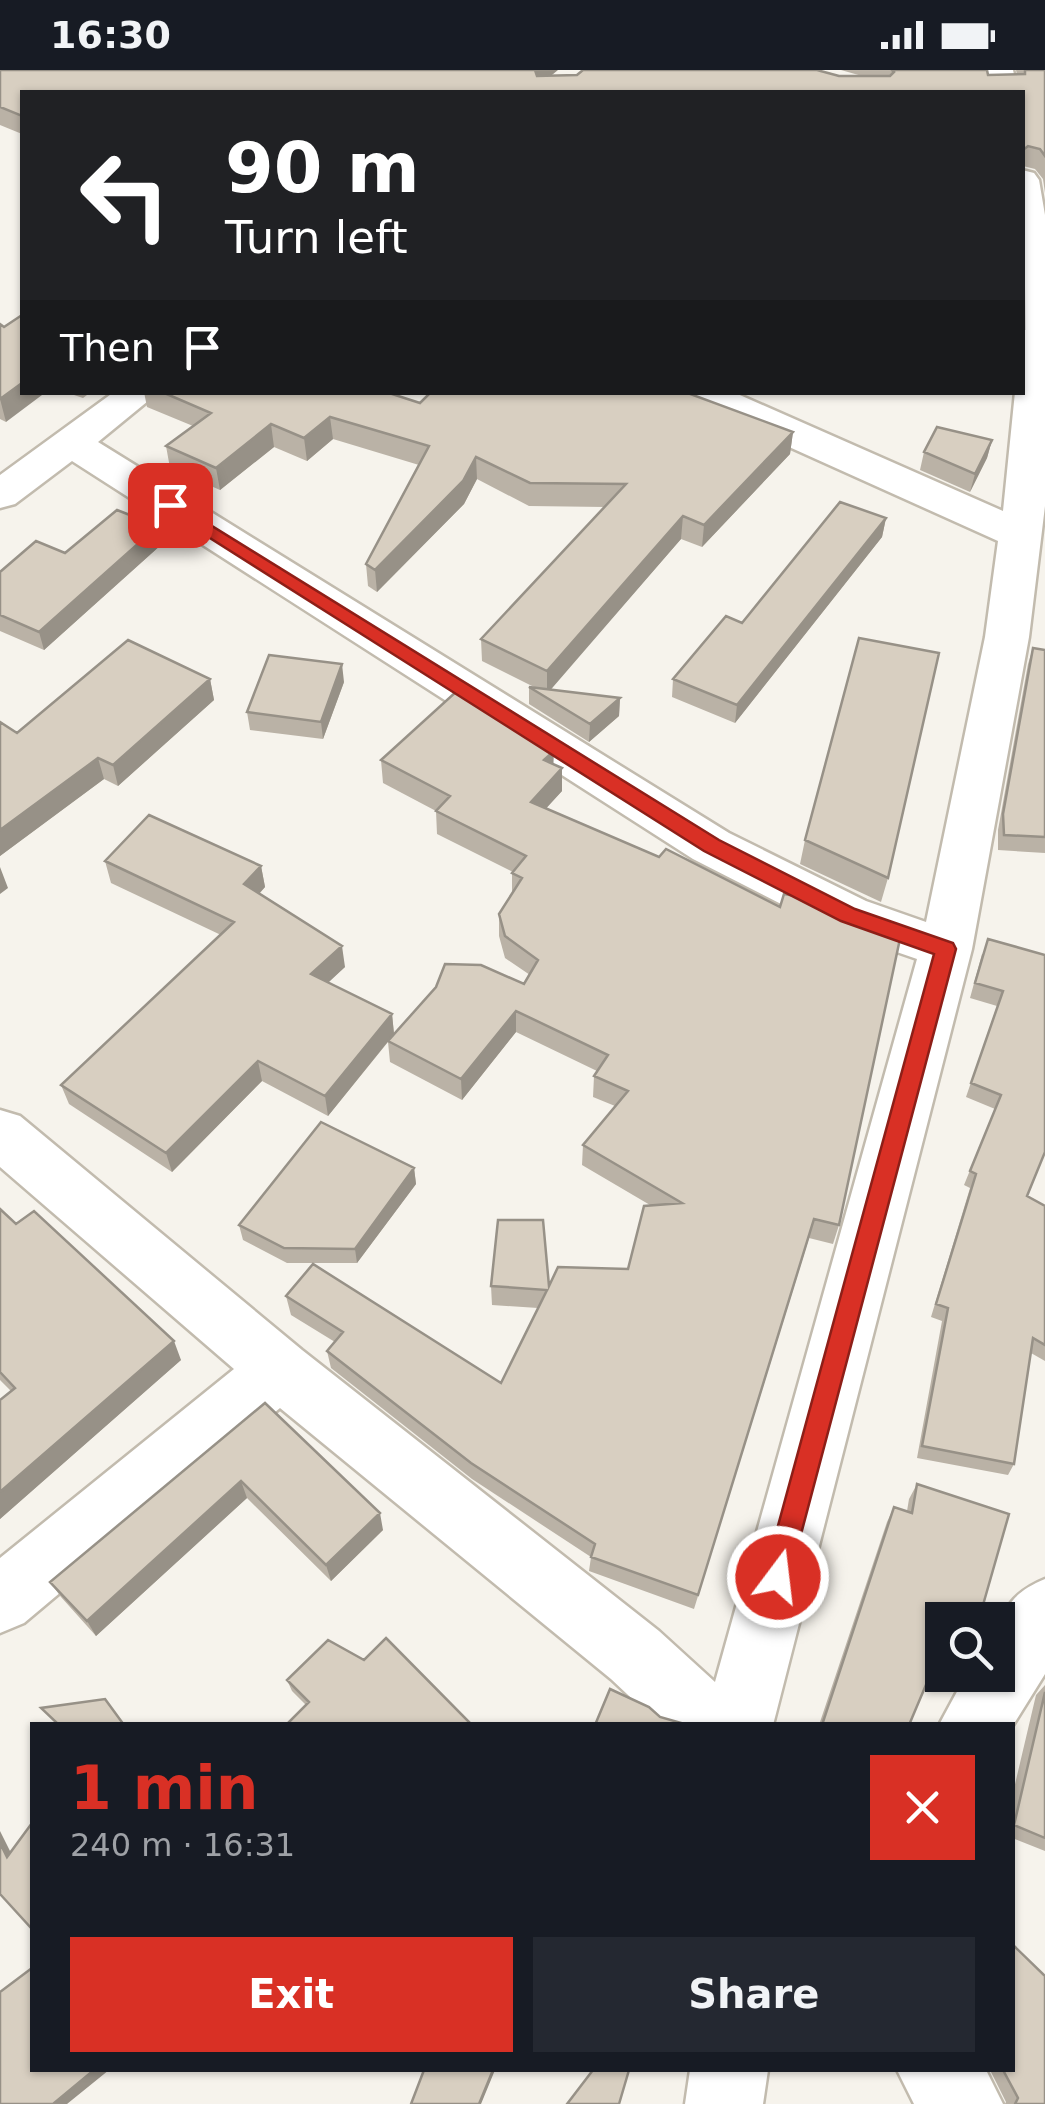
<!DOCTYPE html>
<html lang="en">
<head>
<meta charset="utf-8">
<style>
	body { margin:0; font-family:"DejaVu Sans",sans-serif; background:#242831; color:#f1f3f6; height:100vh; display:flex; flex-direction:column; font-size:38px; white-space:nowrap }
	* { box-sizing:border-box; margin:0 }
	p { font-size:32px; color:#9ea1a6 }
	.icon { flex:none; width:55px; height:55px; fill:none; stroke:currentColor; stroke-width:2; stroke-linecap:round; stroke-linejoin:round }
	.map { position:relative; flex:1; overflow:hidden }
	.panel { position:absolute; left:30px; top:1652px; width:985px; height:350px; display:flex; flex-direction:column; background:#171b24; border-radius:0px; box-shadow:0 2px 8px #0004 }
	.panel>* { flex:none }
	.guide { position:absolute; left:20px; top:20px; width:1005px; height:305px; border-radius:0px; box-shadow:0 2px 8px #0004; background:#202124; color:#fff; overflow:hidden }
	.controls { position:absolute; left:925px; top:1532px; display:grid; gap:20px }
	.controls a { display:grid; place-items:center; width:90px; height:90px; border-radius:0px; background:#171b24; box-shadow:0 2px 8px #0004; font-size:50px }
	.pin { position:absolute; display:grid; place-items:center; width:85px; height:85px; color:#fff; margin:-42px; border-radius:20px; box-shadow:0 5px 15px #0006 }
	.me { position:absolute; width:110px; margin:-55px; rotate:15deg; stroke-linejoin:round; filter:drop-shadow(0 0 8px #0008) }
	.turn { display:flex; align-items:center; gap:35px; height:210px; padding:0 40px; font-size:45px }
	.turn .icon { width:130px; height:130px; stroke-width:2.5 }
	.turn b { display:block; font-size:70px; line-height:85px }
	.then { display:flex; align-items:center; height:95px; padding:0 40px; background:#0003; gap:20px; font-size:38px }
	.round { display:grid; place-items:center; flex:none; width:105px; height:105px; border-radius:0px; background:#242831 }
	.headline { display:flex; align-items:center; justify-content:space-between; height:170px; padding:0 40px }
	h1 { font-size:60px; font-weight:700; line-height:75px; color:#d93025 }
	.button { display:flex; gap:20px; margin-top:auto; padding:20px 40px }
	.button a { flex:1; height:115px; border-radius:0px; background:#d93025; color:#fff; font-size:40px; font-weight:700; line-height:115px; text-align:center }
	.button a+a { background:#242831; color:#f1f3f6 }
	.status { display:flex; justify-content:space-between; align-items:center; height:70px; padding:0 50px; background:#171b24; direction:ltr }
	.status svg { height:28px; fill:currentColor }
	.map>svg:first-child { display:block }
</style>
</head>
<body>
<div class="status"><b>16:30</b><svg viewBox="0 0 49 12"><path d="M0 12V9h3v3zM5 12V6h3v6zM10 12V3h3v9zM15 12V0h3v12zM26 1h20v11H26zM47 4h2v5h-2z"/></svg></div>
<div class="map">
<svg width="1045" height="2034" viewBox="0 0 1045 2034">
	<rect width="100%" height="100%" fill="#f6f3ec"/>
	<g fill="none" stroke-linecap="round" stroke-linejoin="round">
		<g stroke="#c2bbae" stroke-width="5">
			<path id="minor" d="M981 0H1013L1018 22H986Z
				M1022 100 1034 103 1039 110 1045 145V436L1029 567 972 879 773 1655H660L611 1609 280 1338 24 1553 0 1563V1488L234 1299 0 1097V1040L20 1046 302 1280 659 1561 715 1612 917 889 830 859 693 789 72 391 15 434 0 438V405L114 322H159L98 372 729 763 866 831 926 852 985 567 998 471 685 330 680 322H733L1003 441 1015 322H1022Z
				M1045 1509V1604L1012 1657 939 1655 966 1605H998C998 1558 996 1529 1045 1509Z
				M690 2000H768L763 2034H685Z
				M897 2000H986L1003 2034H914Z"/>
		</g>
		<use href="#minor" fill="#fff" fill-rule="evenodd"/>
	</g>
	<path fill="#bab2a6" d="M0 0 551 6H862L841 0H987L988 5H1017L1016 0H1045V123L1043 109 1035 99 1023 96 1024 260 1022 264V22H22V64L0 55Z
		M0 254 6 352 0 349Z
		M65 322H91L83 328Z
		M144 322H386L420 333 793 362 790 384 702 477 681 469 550 619 620 628 619 646 589 672 529 634V617H534L482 591 481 569 605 437 529 436 477 409 464 434 377 522 368 516 366 494 419 395 333 369 307 391 274 377 220 420 170 398 166 376 193 356 147 337Z
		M992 370 987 388 970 422 920 400 924 382Z
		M886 448 882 467 735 653 672 627 673 609 742 553Z
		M162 474 44 580 0 561V502Z
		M1033 578 1045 580V783L998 780V760L1028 594Z
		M210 609 214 630 118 716 104 709 0 786V652L17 663Z
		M344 612 323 669 250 660 247 642Z
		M381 690 553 694 562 721 546 738 839 1155 833 1174 809 1168 694 1539 589 1501 591 1487 472 1409 331 1298 327 1281 335 1272 291 1245 286 1226 501 1313 538 1238 492 1235 491 1216H549L628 1199 650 1135 582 1095 583 1075 615 1036 593 1027 594 1006 597 1001 516 962 462 1030 390 992 388 972 328 1046 262 1011 172 1102 69 1034 61 1015 221 865 111 813 105 791 261 796 265 817 259 824 345 897 328 912 392 944 394 964 524 914 530 905 505 888 499 866V844L512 824V803L513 802 437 764 436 741 383 713Z
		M805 770 888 808 881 832 800 794Z
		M982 884 1045 885 1027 1126 1045 1136V1291L1031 1283 1014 1394 1008 1405 917 1388 942 1251 931 1247 970 1118 964 1115 995 1039 966 1027 997 936 970 928Z
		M414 1098 416 1114 357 1193H287L243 1170 239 1155Z
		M0 1139 16 1154 181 1290 0 1449V1330L11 1321 0 1310Z
		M265 1333 383 1460 331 1511 247 1428 96 1566 61 1527 50 1512Z
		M917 1414 981 1542 976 1550H942L909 1655H819L887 1452 894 1437 907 1441 909 1429Z
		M287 1610 472 1655 306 1635 292 1621Z
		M1045 1615V1781L1012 1768V1727L1036 1625Z
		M990 2000H1012L1045 2034H1005L1006 2032Z"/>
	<path fill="#979187" d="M535 0H558L535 19Z
		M22 313V322H46L6 352 0 329Z
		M330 347 333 369 307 391 304 368Z
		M271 354 274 377 220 420 216 398Z
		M793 362 790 384 702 477 704 455Z
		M992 370 987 388 970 422 975 404Z
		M476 387 477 409 464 434 377 522 375 500Z
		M683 446 681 469 547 624V601Z
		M886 448 882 467 735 653 737 635Z
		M158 456 162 474 44 580 39 562Z
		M342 594 344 612 323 669 321 652Z
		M210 609 214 630 118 716 113 695Z
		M620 628 619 646 589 672 590 654Z
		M554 681 553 704 544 690Z
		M98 688 104 709 0 786V760Z
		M562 698V721L531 755V732Z
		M261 796 265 817 248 836 244 814Z
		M0 797 8 818 0 824Z
		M342 876 345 897 315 925 311 904Z
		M516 941V962L462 1030 461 1009Z
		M392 944 394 964 328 1046 325 1026Z
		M258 991 262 1011 172 1102 166 1083Z
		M414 1098 416 1114 357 1193 355 1179Z
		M174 1271 181 1290 0 1449V1422Z
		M241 1411 247 1428 96 1566 87 1551Z
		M380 1443 383 1460 331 1511 326 1495Z
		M0 1761 17 1795 7 1787 0 1773Z
		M94 2000H109L67 2034H53Z
		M493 2000H495L481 2034H479Z"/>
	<path fill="#d8cfc1" stroke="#979187" stroke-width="2.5" d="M0 0H535L537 6 577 5 583 0H817L839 6H890L894 2 892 0H987L988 5 1025 4V0H1045V86L1040 79 1028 76 1023 80 1024 260 1022 22H22V46L0 37Z
		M22 245V313L0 329V254L4 257Z
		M162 322H386L420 333 431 322H685L793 362 704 455 683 446 547 601 481 569 626 414 530 413 476 387 463 411 375 500 366 494 429 376 330 347 304 368 271 354 216 398 166 376 211 343Z
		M937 357 992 370 975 404 924 382Z
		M840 432 886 448 737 635 673 609 726 546 742 553Z
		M117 440 158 456 39 562 0 545V502L36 471 65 483Z
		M859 568 939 583 888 808 805 770Z
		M128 570 210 609 113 695 98 688 0 760V652L17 663Z
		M1033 578 1045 580V767L1004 765 1003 744Z
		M269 585 342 594 321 652 247 642Z
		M529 617 620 628 590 654Z
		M458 620 554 681 544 690 562 698 531 732 659 787 666 779 780 837 784 824 790 825 792 819 834 841 901 864 839 1155 814 1149 698 1525 591 1487 595 1474 471 1393 327 1281 343 1262 286 1226 313 1194 501 1313 547 1220 491 1216 498 1150H543L549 1216 558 1197 628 1199 644 1136 682 1133 583 1075 628 1021 594 1006 608 985 516 941 461 1009 388 971 436 917 445 894 481 895 524 914 538 890 505 866 499 844 522 808 512 803 526 786 436 741 450 726 381 690Z
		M149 745 261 796 244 814 342 876 311 904 392 944 325 1026 258 991 166 1083 61 1015 234 852 105 791Z
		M988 869 1045 885V1082L1027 1126 1045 1136V1275L1033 1268 1014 1394 922 1376 948 1238 936 1234 976 1104 970 1101 1001 1025 971 1013 1003 921 975 913Z
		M321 1052 414 1098 355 1179 284 1178 239 1155Z
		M0 1139 16 1154 34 1141 174 1271 0 1422V1330L15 1318 0 1302Z
		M265 1333 380 1443 326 1495 241 1411 87 1551 50 1512Z
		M917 1414 1009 1444 981 1542 960 1535 954 1550H942V1577L909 1655H822L894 1437 912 1443Z
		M386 1568 472 1655H286L309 1632 287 1610 328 1570 364 1590Z
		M610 1619 649 1637 660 1647 688 1655H595Z
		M1045 1622V1768L1014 1755Z
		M105 1629 124 1655H59L41 1638Z
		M32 1753V1859L0 1824V1773L7 1787Z
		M1012 1874 1045 1906V2034H1015L1018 2028 1003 2000H1012Z
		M32 1898V2000H94L53 2034H0V1922Z
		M424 2000H493L479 2034H411Z
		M593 2000H629L619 2034H567Z"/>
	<path fill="#d93025" stroke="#8d1f18" stroke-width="2.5" d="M170 430 719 770 855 839 953 873 956 879 787 1517 778 1521 768 1517 764 1507 934 884 841 851 704 781 164 439 162 435Z"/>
</svg>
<div class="controls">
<a><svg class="icon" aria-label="search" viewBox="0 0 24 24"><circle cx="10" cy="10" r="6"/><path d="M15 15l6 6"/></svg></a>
</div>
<div class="pin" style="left:170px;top:435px;background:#d93025"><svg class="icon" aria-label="arrive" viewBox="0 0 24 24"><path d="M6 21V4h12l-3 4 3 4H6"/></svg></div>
<svg class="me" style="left:778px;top:1507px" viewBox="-20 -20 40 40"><circle r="17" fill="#d93025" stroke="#fff" stroke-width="3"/><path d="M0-11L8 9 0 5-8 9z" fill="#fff"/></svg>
<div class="guide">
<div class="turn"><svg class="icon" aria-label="left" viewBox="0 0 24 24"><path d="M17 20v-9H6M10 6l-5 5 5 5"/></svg><div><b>90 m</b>Turn left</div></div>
<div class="then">Then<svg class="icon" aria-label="arrive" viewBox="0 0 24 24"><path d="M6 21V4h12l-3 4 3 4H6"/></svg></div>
</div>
<section class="panel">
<div class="headline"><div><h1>1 min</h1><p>240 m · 16:31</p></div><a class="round" style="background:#d93025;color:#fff"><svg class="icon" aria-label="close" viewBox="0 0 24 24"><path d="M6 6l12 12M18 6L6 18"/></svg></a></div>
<div class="button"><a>Exit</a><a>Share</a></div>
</section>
</div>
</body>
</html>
